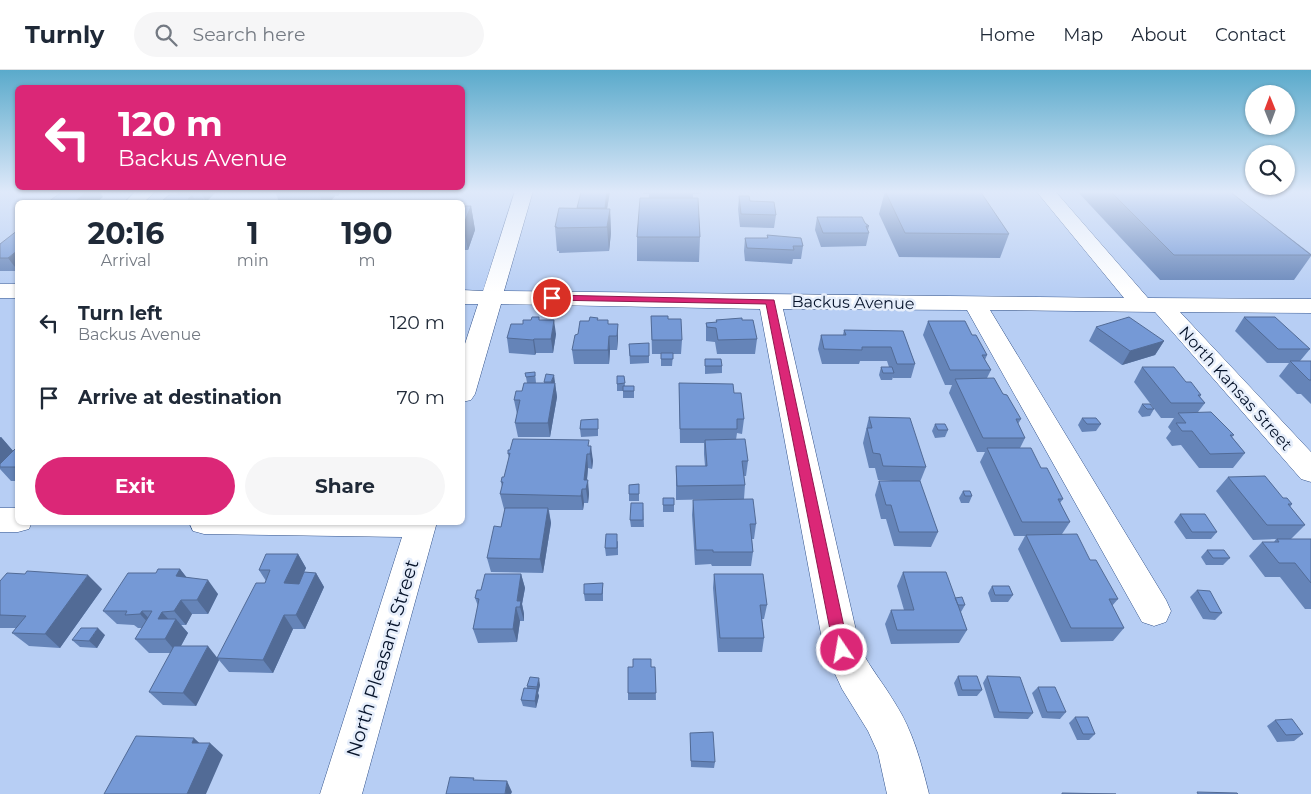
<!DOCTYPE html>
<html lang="en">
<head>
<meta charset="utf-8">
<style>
	body { margin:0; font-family:Montserrat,sans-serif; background:#f6f6f7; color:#1f2937; height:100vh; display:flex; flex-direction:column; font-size:19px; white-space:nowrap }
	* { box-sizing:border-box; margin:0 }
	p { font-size:16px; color:#747a83 }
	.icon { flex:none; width:28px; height:28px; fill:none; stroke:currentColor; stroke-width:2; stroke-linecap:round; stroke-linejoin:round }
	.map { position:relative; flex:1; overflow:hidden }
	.drawer { position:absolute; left:15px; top:130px; width:450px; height:325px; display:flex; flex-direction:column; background:#fff; border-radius:8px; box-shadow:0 1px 4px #0004 }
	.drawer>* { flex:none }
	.banner { position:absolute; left:15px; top:15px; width:450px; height:105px; border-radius:8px; box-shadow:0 1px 4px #0004; background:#db2777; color:#fff; overflow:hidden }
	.needle { width:32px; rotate:359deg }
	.fabs { position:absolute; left:1245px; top:15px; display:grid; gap:10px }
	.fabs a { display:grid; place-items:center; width:50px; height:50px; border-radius:50%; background:#fff; box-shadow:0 1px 4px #0004; font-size:25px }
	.pin { position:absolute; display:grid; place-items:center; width:42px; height:42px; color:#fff; margin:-21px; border:2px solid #fff; border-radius:50%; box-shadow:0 1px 5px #0007 }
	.me { position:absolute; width:55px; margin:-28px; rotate:348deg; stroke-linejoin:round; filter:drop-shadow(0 0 4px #0008) }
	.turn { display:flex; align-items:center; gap:18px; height:105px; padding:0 20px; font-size:22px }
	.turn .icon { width:65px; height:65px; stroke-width:2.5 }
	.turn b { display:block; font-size:35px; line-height:42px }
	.eta { display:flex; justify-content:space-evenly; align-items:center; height:85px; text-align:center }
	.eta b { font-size:30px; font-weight:700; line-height:35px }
	.primary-button { display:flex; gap:10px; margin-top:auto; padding:10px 20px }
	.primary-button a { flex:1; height:58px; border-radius:30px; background:#db2777; color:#fff; font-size:20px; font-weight:700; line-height:58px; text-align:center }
	.primary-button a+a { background:#f6f6f7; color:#1f2937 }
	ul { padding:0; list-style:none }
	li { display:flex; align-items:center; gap:15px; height:75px; padding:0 20px }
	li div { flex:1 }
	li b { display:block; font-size:19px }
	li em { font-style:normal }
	header { display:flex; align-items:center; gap:30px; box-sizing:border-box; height:70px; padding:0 25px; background:#fff; border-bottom:1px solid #e0e1e3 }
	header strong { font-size:24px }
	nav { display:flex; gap:28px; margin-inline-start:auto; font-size:18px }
	.search { width:350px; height:45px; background:#f6f6f7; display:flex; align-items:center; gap:12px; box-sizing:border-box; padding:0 18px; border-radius:28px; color:#747a83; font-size:19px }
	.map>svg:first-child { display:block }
</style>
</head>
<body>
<header>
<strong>Turnly</strong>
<div class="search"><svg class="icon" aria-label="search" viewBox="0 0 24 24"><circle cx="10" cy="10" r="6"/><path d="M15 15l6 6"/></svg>Search here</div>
<nav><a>Home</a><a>Map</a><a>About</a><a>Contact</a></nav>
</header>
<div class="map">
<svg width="1311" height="724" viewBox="0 0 1311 724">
	<rect width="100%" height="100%" fill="#b7cef4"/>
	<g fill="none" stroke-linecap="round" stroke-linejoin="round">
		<g stroke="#32528a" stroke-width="1">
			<path id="minor" d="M136 121H156L144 132H125Z
				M515 121H533L504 221 1124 228 1036 121H1055L1148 228 1311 229V243L1180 242 1311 382V412L1301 409 1155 242 990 240 1166 530 1171 541 1166 552 1154 556 1142 552 967 240 783 239 860 578C870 598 884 614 895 633 913 661 921 692 929 724H887L878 683 868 661 842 619 824 580 760 239 501 234 475 324 471 330 462 332V283L478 234H462V220L483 221Z
				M0 214H18V228H0Z
				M0 438H18V452H32L29 459 18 462H0Z
				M189 452H437L362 724H320L402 467 204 464 193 461Z"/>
		</g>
		<use href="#minor" fill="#fff" fill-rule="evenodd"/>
	</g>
	<path fill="#6584b8" d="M176 121H217L206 132H161L178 125Z
		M275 121H341L338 126H335L330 132H279Z
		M420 121H483V122H420Z
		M580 121H610L607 139H610L611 163 609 181 559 183V181H557L555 157 577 139 580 126Z
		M643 121H701L700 124H693V128L700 167 699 192 637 191V167L649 128V124H643Z
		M885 121 1009 164 1000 188 899 187 879 144Z
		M1077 121H1229L1311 184V186L1294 210H1160Z
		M739 126 776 145 774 158 740 157 738 139Z
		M462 136H471L475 160 468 180H462Z
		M817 147 865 153 869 156 868 160 869 163 866 176 821 177 815 160Z
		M767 165 803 176 801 189H793L792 194 745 191 744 181 745 168H767Z
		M0 174 18 201H0Z
		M651 246 668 249 682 270 681 284H673L672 296H661V284H652Z
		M1244 247 1310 279 1300 291H1311V334L1301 324H1297L1279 306 1289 293H1267L1235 261Z
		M540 250 556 264 553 283H536L535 285 509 283 507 268 523 254Z
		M598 250 608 254 618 268 617 280H610L609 294H574L572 280Z
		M716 250H742L757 269 755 284H717L715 272 706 271V253L716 252Z
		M928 251 972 265 987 285 985 290 991 300 987 308 1003 324 1021 349 1018 354 1025 368 1020 378 1041 398 1063 429 1060 433 1070 452 1062 464 1090 490 1118 529 1112 536 1124 558 1113 571 1061 572 1018 479 1025 466H1014L980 392 985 382H977L949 323 952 315H945L923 265Z
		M1096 257 1164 271 1155 285 1122 295 1089 271Z
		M844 260 903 261 915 294 911 308H893V307L892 310H881L879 305 881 297H889L887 291H860L859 294H822L818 279 821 265H843Z
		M629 274 649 286V293L630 294Z
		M705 289 722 296V303L705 304Z
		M1142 297 1186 312 1201 325 1200 327 1205 333 1198 342 1234 365 1232 367 1245 383 1233 398H1199L1181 375 1172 376 1166 368 1171 361 1168 357 1174 348H1161L1134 312Z
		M535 302 536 313H544V312H555L554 313H555L557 327 550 367H518L515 353 517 344 514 330 522 321 527 313 526 307Z
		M617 306H624L625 316H634V328H623V321H617Z
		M679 313 734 323 744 349 742 364 737 363 736 370 748 391 746 406H744L745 415 744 429 756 454 754 469H752L753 482 751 496H712L711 494 695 495 692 445 693 430 723 429 676 430V396H705L704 384V373H680Z
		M1142 334 1154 339 1150 346 1142 347 1138 342Z
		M869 347 926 397 920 412 938 462 931 477 894 476 886 449H881L875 425 879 411H893L878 410 875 398H869L863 373Z
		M1082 348 1101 354 1096 361 1082 362 1078 355Z
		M598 349V366L581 367 580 359Z
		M935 354 948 360 945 367 935 368 932 361Z
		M0 367H1L13 381 18 376V411H11L0 399Z
		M589 376 593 391 592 399 588 398 587 410 589 424 588 433H584L583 440H549L551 453 543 503 491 502 487 488 501 457 505 439H504L500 424 502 417 501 412 504 407 509 388 508 384Z
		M1228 407 1283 428 1292 434 1290 437 1305 455 1291 469H1311V539H1305L1280 507H1265L1249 486 1262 472H1274L1276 469 1253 470 1216 421Z
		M639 414V431H629V415Z
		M963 421 972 426 969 433H961L959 428Z
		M663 428H674V442H663Z
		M643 433 644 457H631L630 450Z
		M1180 444 1217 462 1211 469H1186L1174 452Z
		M618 471V485L606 486 605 478Z
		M1207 480 1230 488 1223 495H1206L1201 487Z
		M298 484 306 498 304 502 316 503 324 517 305 559H293L273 603 229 602 219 590 196 636 163 635 149 622 171 583H149L135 569 142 558H138L134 555 117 554 103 541 180 499 187 508 218 524 208 544H192L186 555H181L188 563 181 576 218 588 265 513 266 511 259 500Z
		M903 502 955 528 965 535 961 542 967 560 959 573 891 574 885 554 891 540H904L897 516Z
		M521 504 525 518 522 534 524 544V551H520L517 572 478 573 473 559 478 536 475 528 481 520Z
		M714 504 767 535 764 549H762L764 568 762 582H718L713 518Z
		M0 511 102 519 60 578 29 576 12 563 16 558H0Z
		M603 513V531H585L584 524Z
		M992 516 1013 525 1008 532H991L988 523Z
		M1197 520 1222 543 1215 550 1203 549 1190 527Z
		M105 565 97 578 80 577 72 570Z
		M633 597H655L656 630H628V623Z
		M958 606 982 620 977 626H958L954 613Z
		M987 606 1033 643 1028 649 994 648 983 613Z
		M540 615 538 623 539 626 536 638 523 636 521 630 527 618V616Z
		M1038 617 1066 642 1060 649 1042 648 1032 623Z
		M1075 647 1095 664 1089 670H1077L1069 653Z
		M1275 650 1303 664 1294 671 1277 672 1267 656Z
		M690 663 715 692 714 698 691 697Z"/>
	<path fill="#526b96" d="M88 121H100L103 127 97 132H74Z
		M200 121H217L206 132Z
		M318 121H333L335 126 330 132H322Z
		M336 121H341L338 126Z
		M607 121H610L605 151V138Z
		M192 125 196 132 188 129Z
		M471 136 475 160 468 180 463 156Z
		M610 139 611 163 609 181 607 157Z
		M18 180V201L8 188Z
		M554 250 556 264 553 283 551 269Z
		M618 254V268L617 280V266Z
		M609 266 610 280 609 294 608 280Z
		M534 269 536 283 535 285 533 270Z
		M1164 271 1155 285 1122 295 1130 281Z
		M554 305 555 312 552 319 551 312Z
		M555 313 557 327 550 367 548 353Z
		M1 367 14 382 0 397V368Z
		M591 376 593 391 592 399 590 384Z
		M587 384 588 398 586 419 584 410Z
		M588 410 589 424 588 433 586 419Z
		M582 419 584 433 583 440 581 426Z
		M548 438 551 453 543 503 540 489Z
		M298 484 306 498 293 527 284 513Z
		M180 499 191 513 176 506Z
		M316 503 324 517 305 559 296 545Z
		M521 504 525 518 522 534 524 544V551L520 537 517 531Z
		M88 505 102 519 60 578 45 564Z
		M208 510 218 524 208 544 197 530Z
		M181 530 192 544 186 555 174 541Z
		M516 537 520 551 517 572 513 559Z
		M142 541 155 555 153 558 140 544Z
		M162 542 173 554 176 549 188 563 177 583 165 569 158 549Z
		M284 545 293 559 273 603 263 590Z
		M98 558 105 565 97 578 89 571Z
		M208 576 219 590 196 636 183 623Z
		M539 608 540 615 538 623 539 626 536 638 535 631 537 620V617Z
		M194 668 207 680 210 673 223 685 206 724H187L192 673Z
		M507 711 512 722 511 724H505Z"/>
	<path fill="#7599d6" stroke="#526b96" d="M63 121H88L74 132H48Z
		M580 121H607L605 138H577L581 122H580Z
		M885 121H980L1009 164 905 163Z
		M1110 121H1229L1311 185H1174Z
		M169 125H192L188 129H203L200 132H161Z
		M739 126H749L750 131 774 132 776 145 741 144Z
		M640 128H698L700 167H637Z
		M462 136H471L463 156H462Z
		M559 138 610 139 607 157 557 158V157H555Z
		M817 147H862L865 153 869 156H866L869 163H823Z
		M18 160V180L8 188H0V174Z
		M767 165 801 168 803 176H793L794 180 747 178 745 168H768Z
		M651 246H668V249H681L682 270H652Z
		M532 247H539V250H554L551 269H534L533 270 507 268 511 254H523V250H531Z
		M590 247 598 248 597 250H608V254H618L617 266H609L608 280H572L575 265 578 264 580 251H589Z
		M1129 247 1164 271 1130 281 1096 257Z
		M1244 247H1275L1310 279H1278Z
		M742 248V250H753L757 269 718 270 716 258 707 257 706 253 717 252 716 250Z
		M928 251H965L972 265H976L987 285H982L991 300H950Z
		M844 260 903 261 915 294H897L891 277H862V280L824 279 821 265H846Z
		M649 273V286H630L629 274Z
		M661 283H673V289H661Z
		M705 289H721L722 296H705Z
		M1290 291H1311V310H1309Z
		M881 297H892L894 303H883Z
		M1142 297H1174L1186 312H1191L1201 325H1198L1205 333H1171Z
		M535 302V306L526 307 525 303Z
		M546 304 554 305 551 312H544Z
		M617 306H624L625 313 617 314Z
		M994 308 1003 324 1007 325 1021 349H1016L1025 368H983L955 309Z
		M524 313H555L548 353H515L520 330H514L516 321H522Z
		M679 313 733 314 734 323H741L744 349H737V359H680Z
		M623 316H634V321H623Z
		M1142 334H1150L1154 339H1147Z
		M1211 342 1234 365H1230L1245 383 1210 384 1192 361H1182L1176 353H1186L1178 343Z
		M869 347 910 348 926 397 883 396 880 384 873 383 867 358H872Z
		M1082 348H1096L1101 354H1087Z
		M598 349V359H580L581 350Z
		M935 354H945L948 360H938Z
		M513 369 589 370 588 376H591L590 384H587L584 410H588L586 419H582L581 426 500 424 503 412H501L502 407H504L510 383 508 384V380H510Z
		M745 369 748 391H742L745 415 677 416 676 396H707L705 370Z
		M18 376V397H0V394Z
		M987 378H1031L1041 398H1047L1063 429H1058L1070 452H1022Z
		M1265 406 1283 428H1287L1292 434H1288L1305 455H1267L1228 407Z
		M879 411H920L938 462H899L891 435H886Z
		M639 414V424H629V415Z
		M963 421H970L972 426H965Z
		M663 428H674V435H663Z
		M753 429 756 454H750L753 482H713V480H696L693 430Z
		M631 433H643V450H630Z
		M505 438H548L540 489 487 488 494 456 501 457Z
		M1180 444H1205L1217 462H1192Z
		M606 464H617V478H605Z
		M1077 464 1090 490H1096L1118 529H1109L1124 558H1071L1026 465Z
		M1277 469H1311V513L1295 493H1279L1262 472H1279Z
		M1207 480H1224L1230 488H1213Z
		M266 484H298L284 513 299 514 304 502 316 503 296 545H284L263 590 217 588 256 513H265L270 500H259Z
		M158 499H180L176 506 208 510 197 530H181L174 541 162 542 158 549H176L165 569H135L152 541H142L140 544 125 545 127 541H103L128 503H156Z
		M27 501 88 505 45 564 12 563 26 546 0 545V511L7 503 25 504Z
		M903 502H946L967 560H897L891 540H914Z
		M485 504H521L517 531H521L520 537H516L513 559H473L479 529 475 528 477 520H481Z
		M714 504H763L767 535H760L764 568H720Z
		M603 513 602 524H584V514Z
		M992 516H1009L1013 525H995Z
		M1197 520 1210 521 1222 543 1210 542Z
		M962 527 965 535H958L955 528Z
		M81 558H98L89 571 72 570Z
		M174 576H208L183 623 149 622Z
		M633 589H651V597H655L656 623H628V597H633Z
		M958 606H977L982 620H962Z
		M987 606 1020 607 1033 643 999 642Z
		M530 607 539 608 537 617 527 616Z
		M1038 617H1055L1066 642H1047Z
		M524 618 537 619 535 631 521 630Z
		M1075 647H1088L1095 664H1083Z
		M1292 649 1303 664 1286 665 1275 650Z
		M713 662 715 692 691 691 690 663Z
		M136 666 194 668 192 673H210L187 724H104Z
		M450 707 474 708 473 710 507 711 505 724H446Z
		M1197 722 1237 723 1238 724H1198Z
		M1062 723 1116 724H1062Z"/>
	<linearGradient id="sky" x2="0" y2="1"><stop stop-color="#5aaacb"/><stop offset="0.55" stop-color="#dfe9fa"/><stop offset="1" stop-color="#dfe9fa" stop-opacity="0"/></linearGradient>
	<rect width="1311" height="222" fill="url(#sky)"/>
	<path fill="#db2777" stroke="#8e194d" d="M552 225 774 230 849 580 847 585 842 587 837 585 834 580 766 234 549 230 548 228Z"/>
	<g text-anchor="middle" stroke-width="5" stroke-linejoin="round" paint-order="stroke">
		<g font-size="16" fill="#06132a" stroke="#e6eefb">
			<text transform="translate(853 232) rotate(1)" y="6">Backus Avenue</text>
			<text transform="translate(1236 318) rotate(48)" y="6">North Kansas Street</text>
		</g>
		<g font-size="19" fill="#06132a" stroke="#e6eefb">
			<text transform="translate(382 588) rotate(-73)" y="7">North Pleasant Street</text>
		</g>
	</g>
</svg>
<div class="fabs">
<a><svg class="needle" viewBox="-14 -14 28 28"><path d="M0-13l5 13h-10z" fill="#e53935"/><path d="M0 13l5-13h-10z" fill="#747a83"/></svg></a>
<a><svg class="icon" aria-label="search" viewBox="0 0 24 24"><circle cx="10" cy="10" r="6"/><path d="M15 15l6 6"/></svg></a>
</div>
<div class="pin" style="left:552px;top:228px;background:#d93025"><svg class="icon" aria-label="arrive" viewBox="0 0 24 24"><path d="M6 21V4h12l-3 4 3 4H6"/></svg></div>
<svg class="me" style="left:842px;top:580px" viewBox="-20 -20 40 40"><circle r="17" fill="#db2777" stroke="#fff" stroke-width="3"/><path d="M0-11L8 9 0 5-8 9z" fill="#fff"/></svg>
<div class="banner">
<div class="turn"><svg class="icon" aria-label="left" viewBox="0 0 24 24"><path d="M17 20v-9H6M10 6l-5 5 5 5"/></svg><div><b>120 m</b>Backus Avenue</div></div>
</div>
<section class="drawer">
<div class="eta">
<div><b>20:16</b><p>Arrival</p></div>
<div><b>1</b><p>min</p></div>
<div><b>190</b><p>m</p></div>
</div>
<ul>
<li><svg class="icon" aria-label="left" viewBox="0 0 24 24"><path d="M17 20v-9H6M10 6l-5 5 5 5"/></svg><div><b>Turn left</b><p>Backus Avenue</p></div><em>120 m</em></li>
<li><svg class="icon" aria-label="arrive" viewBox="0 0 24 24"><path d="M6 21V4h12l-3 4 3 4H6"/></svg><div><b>Arrive at destination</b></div><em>70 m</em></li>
</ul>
<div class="primary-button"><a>Exit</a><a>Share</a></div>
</section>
</div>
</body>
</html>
